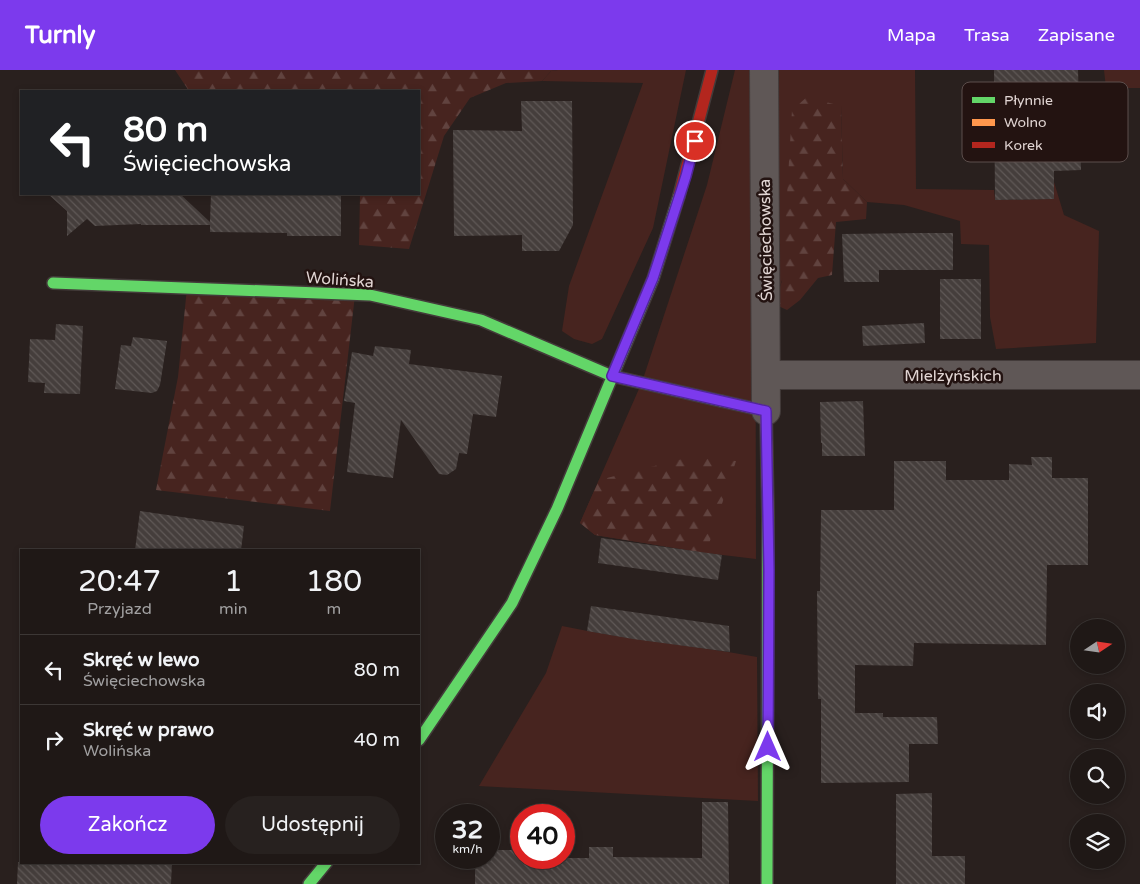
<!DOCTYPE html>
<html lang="pl">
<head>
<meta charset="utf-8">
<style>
	body { margin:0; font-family:"Varela Round",sans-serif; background:#27211f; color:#f1f3f6; height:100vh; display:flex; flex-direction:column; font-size:19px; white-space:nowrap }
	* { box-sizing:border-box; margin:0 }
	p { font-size:16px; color:#a1a0a1 }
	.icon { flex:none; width:28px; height:28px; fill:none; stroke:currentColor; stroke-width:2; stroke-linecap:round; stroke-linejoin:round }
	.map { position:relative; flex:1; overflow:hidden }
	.panel { position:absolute; left:20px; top:479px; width:400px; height:315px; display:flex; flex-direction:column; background:#1f1816; border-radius:0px; box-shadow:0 2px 8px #0003,0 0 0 1px #3c3735 }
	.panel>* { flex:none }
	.top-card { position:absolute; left:20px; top:20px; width:400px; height:105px; border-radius:0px; box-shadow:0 2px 8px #0003,0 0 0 1px #3c3735; background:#202124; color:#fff; overflow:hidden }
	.needle { width:32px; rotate:77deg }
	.fabs { position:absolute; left:1070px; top:549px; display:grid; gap:10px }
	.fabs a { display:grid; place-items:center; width:55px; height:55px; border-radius:50%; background:#1f1816; box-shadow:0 2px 8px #0003,0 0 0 1px #3c3735; font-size:25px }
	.speed { position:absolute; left:435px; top:734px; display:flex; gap:10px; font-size:25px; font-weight:700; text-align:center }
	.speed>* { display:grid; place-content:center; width:65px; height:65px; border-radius:50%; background:#1f1816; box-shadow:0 2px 8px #0003,0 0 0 1px #3c3735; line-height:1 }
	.speed small { font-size:12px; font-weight:400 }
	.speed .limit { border:8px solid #d22; background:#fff; color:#111 }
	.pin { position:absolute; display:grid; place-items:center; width:42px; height:42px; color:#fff; margin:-21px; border:2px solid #fff; border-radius:50%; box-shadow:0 1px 5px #0007 }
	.me { position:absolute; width:55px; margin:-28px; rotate:0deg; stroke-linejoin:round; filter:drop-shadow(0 0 4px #0008) }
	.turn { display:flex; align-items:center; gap:18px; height:105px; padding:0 20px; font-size:22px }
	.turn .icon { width:65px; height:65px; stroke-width:2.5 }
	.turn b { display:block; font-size:35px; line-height:42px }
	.eta { display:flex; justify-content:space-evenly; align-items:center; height:85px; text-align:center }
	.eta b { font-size:30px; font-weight:600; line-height:35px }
	.primary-button { display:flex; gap:10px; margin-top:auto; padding:10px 20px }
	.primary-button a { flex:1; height:58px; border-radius:30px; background:#7c3aed; color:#fff; font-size:20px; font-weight:600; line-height:58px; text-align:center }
	.primary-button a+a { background:#27211f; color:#f1f3f6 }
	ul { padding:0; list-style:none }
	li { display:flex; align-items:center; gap:15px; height:70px; padding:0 20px; border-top:1px solid #3c3735 }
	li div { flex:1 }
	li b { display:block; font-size:19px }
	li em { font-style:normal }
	header { display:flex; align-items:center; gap:30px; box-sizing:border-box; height:70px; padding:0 25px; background:#7c3aed; color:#fff }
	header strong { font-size:24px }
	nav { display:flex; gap:28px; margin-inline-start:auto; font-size:18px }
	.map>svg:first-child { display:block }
</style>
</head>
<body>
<header>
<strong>Turnly</strong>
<nav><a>Mapa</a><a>Trasa</a><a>Zapisane</a></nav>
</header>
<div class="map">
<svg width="1140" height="814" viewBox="0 0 1140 814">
	<defs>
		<pattern id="forest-firs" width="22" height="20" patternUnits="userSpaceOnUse" patternTransform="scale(1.25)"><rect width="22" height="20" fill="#47241f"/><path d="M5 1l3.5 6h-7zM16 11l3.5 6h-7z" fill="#61433f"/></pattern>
		<pattern id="building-back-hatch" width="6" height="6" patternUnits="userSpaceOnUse" patternTransform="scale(1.25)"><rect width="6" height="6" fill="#453e3c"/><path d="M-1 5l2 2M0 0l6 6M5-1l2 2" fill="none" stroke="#605957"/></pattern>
	</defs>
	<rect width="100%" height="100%" fill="#29201e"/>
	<path fill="#47241f" d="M558 0H686L653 158 602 269 592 274 574 269 562 261 569 216 643 13 542 11 551 1Z
		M735 0H755L756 489 706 483 595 465 580 453 642 312 707 115Z
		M773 0H915L916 119 994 120 995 130 1054 129V112L1064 145 1099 161 1096 273 996 279 990 247 989 175 961 174 960 151 904 135 867 132 843 109 841 36 774 234Z
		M1104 0H1140V18H1106Z
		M562 556C627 570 692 575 757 587L758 731 479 716 546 603Z"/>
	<path fill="url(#forest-firs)" d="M175 0H558L551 1 542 11 506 13 470 28 444 66 409 179 359 175 360 124H419V21H189Z
		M807 27 841 36 843 109 867 132 866 149 836 152 832 205 818 208 800 230 787 240 774 234 782 211 792 40Z
		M187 218 355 225 330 441 156 420 178 307Z
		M690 387 736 391 706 483 595 465 580 453 599 410Z"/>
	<path fill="url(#building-back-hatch)" d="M994 0H1078L1081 100 1054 101V129L995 130Z
		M521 31H572L573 155 559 181H522V165L454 166 453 60 522 61Z
		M48 124H180L210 152 211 124H341V166H287V163L210 162V155H141V154L95 156 87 149 67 166V141Z
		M921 163H953V200H879V212H844L842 164Z
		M940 209H981V269H940Z
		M924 253 925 273 863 276 862 256Z
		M56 254 83 256 80 324 44 323 45 313 28 312 30 269 55 270Z
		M133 267 167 271 160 315 157 321 152 323 115 319 121 275 131 276Z
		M375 276 411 280 409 294 502 306 496 347 473 344 467 384 459 383 456 399 447 405 439 404 401 350 393 408 347 402 355 333 344 331 352 282 373 286Z
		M863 331 865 386H822V373H821L820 332Z
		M1031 387H1052V408H1088V495H1047L1046 575 914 573 913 596 855 595V643H883V647H937L938 674H909V712L821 713V629H818L817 521H820L821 440H894V391H946V410H1009V394L1032 395Z
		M140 441 244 456 241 480H135Z
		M601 468 722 485 718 510 598 493Z
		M591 536 729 556 730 582 633 569 587 561Z
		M932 723V786H965V814H896V724Z
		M702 732H728L729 814H475V788H489V780H521V788H589V777H613V787L702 788Z
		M18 792H172L171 814H17Z"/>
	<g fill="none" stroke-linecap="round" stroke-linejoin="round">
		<g stroke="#433b3a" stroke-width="30">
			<path id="street" d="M764 0 766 341
				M766 305H1140"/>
		</g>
		<g stroke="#433b3a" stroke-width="14">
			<path id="fast" d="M53 213 370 225 481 250 612 306 721 331
				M419 670 512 533 557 439 653 209 679 126
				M309 814 327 792
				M767 814 768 448"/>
		</g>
		<g stroke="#433b3a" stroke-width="14">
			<path id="slow" d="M721 331 766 341 768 448"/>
		</g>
		<g stroke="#433b3a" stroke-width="14">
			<path id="jam" d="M679 126 712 0"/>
		</g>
		<use href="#street" stroke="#5f5756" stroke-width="28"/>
		<use href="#fast" stroke="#63d668" stroke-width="11"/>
		<use href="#slow" stroke="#ff974d" stroke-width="11"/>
		<use href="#jam" stroke="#b3261e" stroke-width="11"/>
	</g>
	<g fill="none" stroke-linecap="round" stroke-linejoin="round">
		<g stroke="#51269a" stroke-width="12">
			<path id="route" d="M695 71 686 106 653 208 612 306 766 341 769 500 768 677"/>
		</g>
		<use href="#route" stroke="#7c3aed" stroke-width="9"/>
	</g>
	<g text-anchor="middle" stroke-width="5" stroke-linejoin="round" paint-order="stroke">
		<g font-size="16" fill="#e2d6d4" stroke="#231311">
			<text transform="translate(765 170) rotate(-91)" y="6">Święciechowska</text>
			<text transform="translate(340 209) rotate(4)" y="6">Wolińska</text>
			<text x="953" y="311">Mielżyńskich</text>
		</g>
	</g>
	<rect x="962" y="12" width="166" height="80" rx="8" fill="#231311" stroke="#5c4e4c" stroke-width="1"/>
	<rect x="972" y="27" width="23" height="6" fill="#63d668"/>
	<rect x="972" y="49" width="23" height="7" fill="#ff974d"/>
	<rect x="972" y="72" width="23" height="6" fill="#b3261e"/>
	<g font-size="14" fill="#e2d6d4">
		<text x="1004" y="35">Płynnie</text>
		<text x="1004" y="57">Wolno</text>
		<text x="1004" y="80">Korek</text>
	</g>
</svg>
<div class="fabs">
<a><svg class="needle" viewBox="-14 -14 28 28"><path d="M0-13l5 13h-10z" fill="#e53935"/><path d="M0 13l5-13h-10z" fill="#a1a0a1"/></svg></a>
<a><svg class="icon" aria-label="sound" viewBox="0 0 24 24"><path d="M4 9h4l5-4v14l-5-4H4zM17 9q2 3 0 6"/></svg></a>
<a><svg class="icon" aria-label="search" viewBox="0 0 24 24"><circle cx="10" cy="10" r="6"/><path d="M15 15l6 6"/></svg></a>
<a><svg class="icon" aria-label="layers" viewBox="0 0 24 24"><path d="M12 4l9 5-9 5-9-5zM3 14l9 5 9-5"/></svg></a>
</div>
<div class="speed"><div>32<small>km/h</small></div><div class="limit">40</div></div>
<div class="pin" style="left:695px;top:71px;background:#d93025"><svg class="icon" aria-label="arrive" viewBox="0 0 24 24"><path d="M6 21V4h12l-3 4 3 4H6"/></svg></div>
<svg class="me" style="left:768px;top:677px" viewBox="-20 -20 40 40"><path d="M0-17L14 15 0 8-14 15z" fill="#7c3aed" stroke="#fff" stroke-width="4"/></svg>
<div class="top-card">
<div class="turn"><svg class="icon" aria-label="left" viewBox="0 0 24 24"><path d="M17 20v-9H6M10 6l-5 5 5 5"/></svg><div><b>80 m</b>Święciechowska</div></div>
</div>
<section class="panel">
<div class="eta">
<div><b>20:47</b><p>Przyjazd</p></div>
<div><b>1</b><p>min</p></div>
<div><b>180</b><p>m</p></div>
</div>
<ul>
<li><svg class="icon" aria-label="left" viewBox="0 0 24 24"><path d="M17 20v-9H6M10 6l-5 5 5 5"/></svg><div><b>Skręć w lewo</b><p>Święciechowska</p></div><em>80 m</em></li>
<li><svg class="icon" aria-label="right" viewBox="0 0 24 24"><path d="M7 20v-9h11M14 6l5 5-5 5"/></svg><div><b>Skręć w prawo</b><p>Wolińska</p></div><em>40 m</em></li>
</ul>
<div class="primary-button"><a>Zakończ</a><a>Udostępnij</a></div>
</section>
</div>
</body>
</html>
